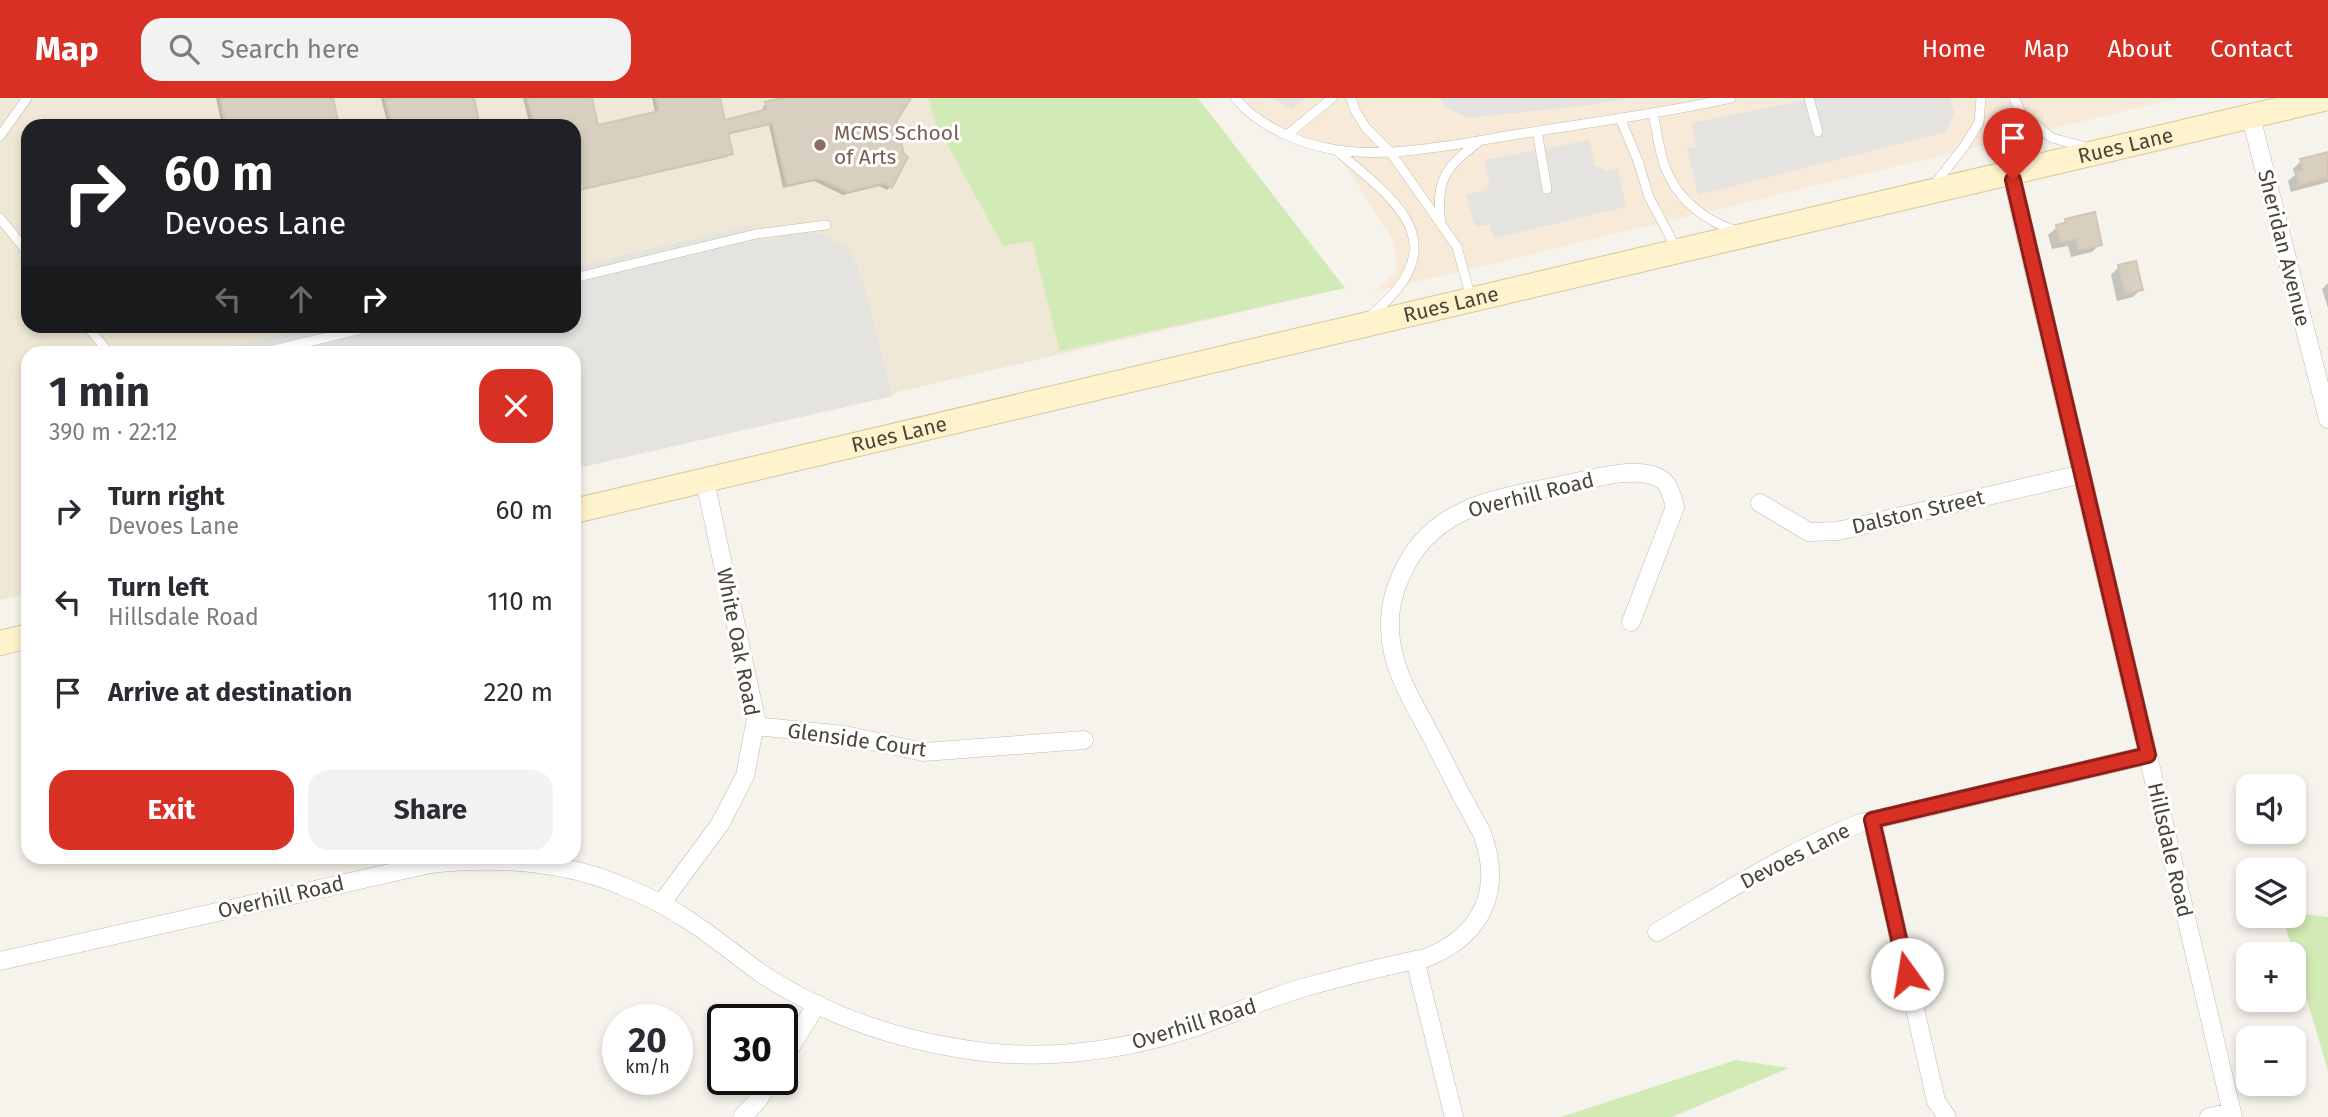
<!DOCTYPE html>
<html lang="en">
<head>
<meta charset="utf-8">
<style>
	body { margin:0; font-family:"Fira Sans",sans-serif; background:#f2f2f3; color:#2b2b33; height:100vh; display:flex; flex-direction:column; font-size:26px; white-space:nowrap }
	* { box-sizing:border-box; margin:0 }
	p { font-size:23px; color:#7c7c81 }
	.icon { flex:none; width:38px; height:38px; fill:none; stroke:currentColor; stroke-width:2; stroke-linecap:round; stroke-linejoin:round }
	.map { position:relative; flex:1; overflow:hidden }
	.panel { position:absolute; left:21px; top:248px; width:560px; height:518px; display:flex; flex-direction:column; background:#fff; border-radius:21px; box-shadow:0 4px 10px #0003 }
	.panel>* { flex:none }
	.banner { position:absolute; left:21px; top:21px; width:560px; height:214px; border-radius:21px; box-shadow:0 4px 10px #0003; background:#202124; color:#fff; overflow:hidden }
	.fabs { position:absolute; left:2236px; top:676px; display:grid; gap:14px }
	.fabs a { display:grid; place-items:center; width:70px; height:70px; border-radius:14px; background:#fff; box-shadow:0 4px 10px #0003; font-size:35px }
	.speed { position:absolute; left:602px; top:906px; display:flex; gap:14px; font-size:35px; font-weight:700; text-align:center }
	.speed>* { display:grid; place-content:center; width:91px; height:91px; border-radius:50%; background:#fff; box-shadow:0 4px 10px #0003; line-height:1 }
	.speed small { font-size:18px; font-weight:400 }
	.speed .limit { border:4px solid #111; border-radius:10px; background:#fff; color:#111 }
	.pin { position:absolute; display:grid; place-items:center; width:60px; height:60px; color:#fff; margin:-72px -30px; border-radius:50% 50% 50% 0; rotate:-45deg; box-shadow:0 0 7px #0007 }
	.pin .icon { rotate:45deg }
	.me { position:absolute; width:77px; margin:-38px; rotate:347deg; stroke-linejoin:round; filter:drop-shadow(0 0 5px #0008) }
	.turn { display:flex; align-items:center; gap:24px; height:147px; padding:0 28px; font-size:32px }
	.turn .icon { width:91px; height:91px; stroke-width:2.5 }
	.turn b { display:block; font-size:49px; line-height:60px }
	.lanes { display:flex; align-items:center; height:66px; padding:0 28px; background:#0003; justify-content:center; gap:35px; direction:ltr }
	.lanes .off { opacity:.35 }
	.round { display:grid; place-items:center; flex:none; width:74px; height:74px; border-radius:21px; background:#f2f2f3 }
	.summary { display:flex; align-items:center; justify-content:space-between; height:119px; padding:0 28px }
	h1 { font-size:42px; font-weight:700; line-height:52px }
	.button { display:flex; gap:14px; margin-top:auto; padding:14px 28px }
	.button a { flex:1; height:80px; border-radius:21px; background:#d93025; color:#fff; font-size:28px; font-weight:700; line-height:80px; text-align:center }
	.button a+a { background:#f2f2f3; color:#2b2b33 }
	ul { padding:0; list-style:none }
	li { display:flex; align-items:center; gap:21px; height:91px; padding:0 28px }
	li div { flex:1 }
	li b { display:block; font-size:26px }
	li em { font-style:normal }
	header { display:flex; align-items:center; gap:42px; box-sizing:border-box; height:98px; padding:0 35px; background:#d93025; color:#fff }
	header strong { font-size:33px }
	nav { display:flex; gap:38px; margin-inline-start:auto; font-size:24px }
	.search { width:490px; height:63px; background:#f2f2f3; display:flex; align-items:center; gap:18px; box-sizing:border-box; padding:0 24px; border-radius:21px; color:#7c7c81; font-size:26px }
	.map>svg:first-child { display:block }
</style>
</head>
<body>
<header>
<strong>Map</strong>
<div class="search"><svg class="icon" aria-label="search" viewBox="0 0 24 24"><circle cx="10" cy="10" r="6"/><path d="M15 15l6 6"/></svg>Search here</div>
<nav><a>Home</a><a>Map</a><a>About</a><a>Contact</a></nav>
</header>
<div class="map">
<svg width="2328" height="1019" viewBox="0 0 2328 1019">
	<rect width="100%" height="100%" fill="#f6f3ec"/>
	<path fill="#f7ead8" d="M1235 0H2179L1374 194 1397 174 1394 144 1336 52 1287 37Z"/>
	<path fill="#efe8d6" fill-rule="evenodd" d="M0 0H1190L1345 190 574 369V256H28V496L0 502ZM28 28H574V228H28Z"/>
	<path fill="#d2eab5" d="M928 0H1198L1345 190 1060 253 1032 143 1003 148 936 26Z
		M2294 815 2328 819V973L2282 817H2294Z
		M1736 962 1789 970 1672 1019H1561Z"/>
	<path fill="#e5e3e0" d="M1271 0H1306L1293 11Z
		M1439 0H1628L1591 7 1468 20 1447 10Z
		M1815 0H1950L1954 14 1946 34 1698 97 1687 50 1696 49 1692 25Z
		M1590 42 1594 67 1607 73 1618 70 1626 109 1494 140 1490 126 1475 129 1466 97 1485 92 1490 84 1484 62Z
		M752 127 760 143 797 135 821 136 847 149 858 167 893 298 574 371V256H223L233 248 321 228H574V169Z"/>
	<path fill="#0003" d="M216 0H331L338 28H222Z
		M381 0H472L478 28H388Z
		M523 0H590L597 29 655 15 652 0H718L723 24 764 14 763 9 766 5 789 0H908L894 24 890 89 887 92 879 88 843 97 814 83 783 90 769 27 727 37 731 56 727 59 574 94V28H530Z
		M2328 56V84L2291 94 2288 83 2295 77 2293 71 2301 63Z
		M2066 122 2100 146 2092 154 2071 159 2068 148 2052 151 2048 137Z
		M2119 169 2141 191 2133 199 2117 203 2111 177Z
		M2328 185V210L2322 191Z"/>
	<path fill="#d8cfc1" stroke="#d3c7b4" stroke-width="2" d="M220 0H333L339 28H226Z
		M385 0H474L480 28H392Z
		M527 0H592L598 27 659 13 656 0H720L725 22 767 11 765 4 782 0H911L896 24 904 56 908 59 892 90 883 85 847 94 818 80 787 87 772 25 728 35 733 56 574 93V28H534Z
		M2328 54V80L2299 87 2296 74 2303 72 2300 61Z
		M2095 114 2102 147 2079 152 2076 141 2060 144 2056 127 2066 125 2065 121Z
		M2136 163 2143 192 2125 196 2118 167Z"/>
	<g fill="none" stroke-linecap="round" stroke-linejoin="round">
		<g stroke="#c2bbae" stroke-width="10">
			<path id="service" d="M1235 0C1260 29 1299 46 1337 52 1396 61 1472 43 1532 34 1598 23 1665 15 1731 0
				M1351 0 1355 12 1366 30 1391 55 1457 149 1471 200
				M1809 0 1818 34
				M2014 0 2021 15 2052 40 2086 49
				M1653 15C1657 34 1660 62 1669 78 1682 105 1707 123 1734 132
				M1620 20 1638 63 1649 99 1676 150
				M1537 33 1547 91
				M1287 37 1332 0
				M0 38 27 0
				M1337 53C1402 107 1456 147 1369 219
				M1933 88 1963 50 1979 25 1981 0
				M0 120 28 155
				M1441 126C1435 80 1446 69 1481 42
				M574 180 756 136 826 127
				M87 228 110 256
				M257 256 374 228"/>
		</g>
		<g stroke="#c2bbae" stroke-width="19">
			<path id="minor" d="M2251 19 2328 321
				M2011 75 2233 1019
				M1760 405 1809 434 1838 433 2082 376
				M755 628 844 637 924 654 1084 642
				M1872 722 1936 1003 1947 1019
				M661 806 720 726 745 678 756 621 705 383
				M1657 834C1724 795 1788 753 1861 725L2148 657
				M1415 862 1454 1019
				M0 863 430 766C495 759 561 762 622 788 645 797 667 808 688 822 715 839 739 860 765 878 823 915 889 939 957 950 1034 964 1118 955 1193 930 1229 918 1265 901 1302 890 1342 879 1384 868 1426 860 1483 837 1504 791 1481 733 1464 704 1450 674 1434 644 1416 608 1391 573 1390 531 1389 514 1393 496 1400 480 1431 404 1503 400 1572 385 1596 380 1639 367 1661 381 1670 387 1672 399 1675 409L1631 524
				M782 963 817 906
				M742 1019 758 1002 771 982
				M2209 1019 2232 1014"/>
		</g>
		<g stroke="#d6c79b" stroke-width="26">
			<g id="secondary">
				<path id="s1" d="M574 413 2328 0"/>
				<path d="M0 545 28 538"/>
			</g>
		</g>
		<use href="#service" stroke="#fff" stroke-width="9"/>
		<use href="#minor" stroke="#fff" stroke-width="18"/>
		<use href="#secondary" stroke="#fff3cd" stroke-width="24"/>
	</g>
	<g fill="none" stroke-linecap="round" stroke-linejoin="round">
		<g stroke="#8d1f18" stroke-width="18">
			<path id="route" d="M1907 876 1872 722 2148 657 2013 82"/>
		</g>
		<use href="#route" stroke="#d93025" stroke-width="12"/>
	</g>
	<circle fill="#8d6e63" stroke="#fff" stroke-width="2.5" cx="820" cy="47" r="7"/>
	<g text-anchor="middle" stroke-width="6" stroke-linejoin="round" paint-order="stroke">
		<g font-size="21" fill="#785e54" stroke="#fff" text-anchor="start">
			<text x="834" y="42">MCMS School<tspan x="834" dy="24">of Arts</tspan></text>
		</g>
		<g font-size="21" fill="#4b4439" stroke="#fff">
			<text dy="7" stroke="none"><textPath href="#s1" startOffset="1594">Rues Lane</textPath></text>
			<text transform="translate(2284 150) rotate(76)" y="7">Sheridan Avenue</text>
			<text dy="7" stroke="none"><textPath href="#s1" startOffset="901">Rues Lane</textPath></text>
			<text dy="7" stroke="none"><textPath href="#s1" startOffset="334">Rues Lane</textPath></text>
			<text transform="translate(1531 397) rotate(-14)" y="7">Overhill Road</text>
			<text transform="translate(1918 414) rotate(-13)" y="7">Dalston Street</text>
			<text transform="translate(738 544) rotate(79)" y="7">White Oak Road</text>
			<text transform="translate(857 642) rotate(8)" y="7">Glenside Court</text>
			<text transform="translate(2170 752) rotate(77)" y="7">Hillsdale Road</text>
			<text transform="translate(1795 758) rotate(-27)" y="7">Devoes Lane</text>
			<text transform="translate(281 799) rotate(-13)" y="7">Overhill Road</text>
			<text transform="translate(1194 926) rotate(-17)" y="7">Overhill Road</text>
		</g>
	</g>
</svg>
<div class="fabs">
<a><svg class="icon" aria-label="sound" viewBox="0 0 24 24"><path d="M4 9h4l5-4v14l-5-4H4zM17 9q2 3 0 6"/></svg></a>
<a><svg class="icon" aria-label="layers" viewBox="0 0 24 24"><path d="M12 4l9 5-9 5-9-5zM3 14l9 5 9-5"/></svg></a>
<a>+</a>
<a>−</a>
</div>
<div class="speed"><div>20<small>km/h</small></div><div class="limit">30</div></div>
<div class="pin" style="left:2013px;top:82px;background:#d93025"><svg class="icon" aria-label="arrive" viewBox="0 0 24 24"><path d="M6 21V4h12l-3 4 3 4H6"/></svg></div>
<svg class="me" style="left:1907px;top:876px" viewBox="-20 -20 40 40"><circle r="19" fill="#fff"/><path d="M0-13L10 11 0 6-10 11z" fill="#d93025"/></svg>
<div class="banner">
<div class="turn"><svg class="icon" aria-label="right" viewBox="0 0 24 24"><path d="M7 20v-9h11M14 6l5 5-5 5"/></svg><div><b>60 m</b>Devoes Lane</div></div>
<div class="lanes"><svg class="icon off" aria-label="left" viewBox="0 0 24 24"><path d="M17 20v-9H6M10 6l-5 5 5 5"/></svg><svg class="icon off" aria-label="ahead" viewBox="0 0 24 24"><path d="M12 20V5M6 11l6-6 6 6"/></svg><svg class="icon" aria-label="right" viewBox="0 0 24 24"><path d="M7 20v-9h11M14 6l5 5-5 5"/></svg></div>
</div>
<section class="panel">
<div class="summary"><div><h1>1 min</h1><p>390 m · 22:12</p></div><a class="round" style="background:#d93025;color:#fff"><svg class="icon" aria-label="close" viewBox="0 0 24 24"><path d="M6 6l12 12M18 6L6 18"/></svg></a></div>
<ul>
<li><svg class="icon" aria-label="right" viewBox="0 0 24 24"><path d="M7 20v-9h11M14 6l5 5-5 5"/></svg><div><b>Turn right</b><p>Devoes Lane</p></div><em>60 m</em></li>
<li><svg class="icon" aria-label="left" viewBox="0 0 24 24"><path d="M17 20v-9H6M10 6l-5 5 5 5"/></svg><div><b>Turn left</b><p>Hillsdale Road</p></div><em>110 m</em></li>
<li><svg class="icon" aria-label="arrive" viewBox="0 0 24 24"><path d="M6 21V4h12l-3 4 3 4H6"/></svg><div><b>Arrive at destination</b></div><em>220 m</em></li>
</ul>
<div class="button"><a>Exit</a><a>Share</a></div>
</section>
</div>
</body>
</html>
